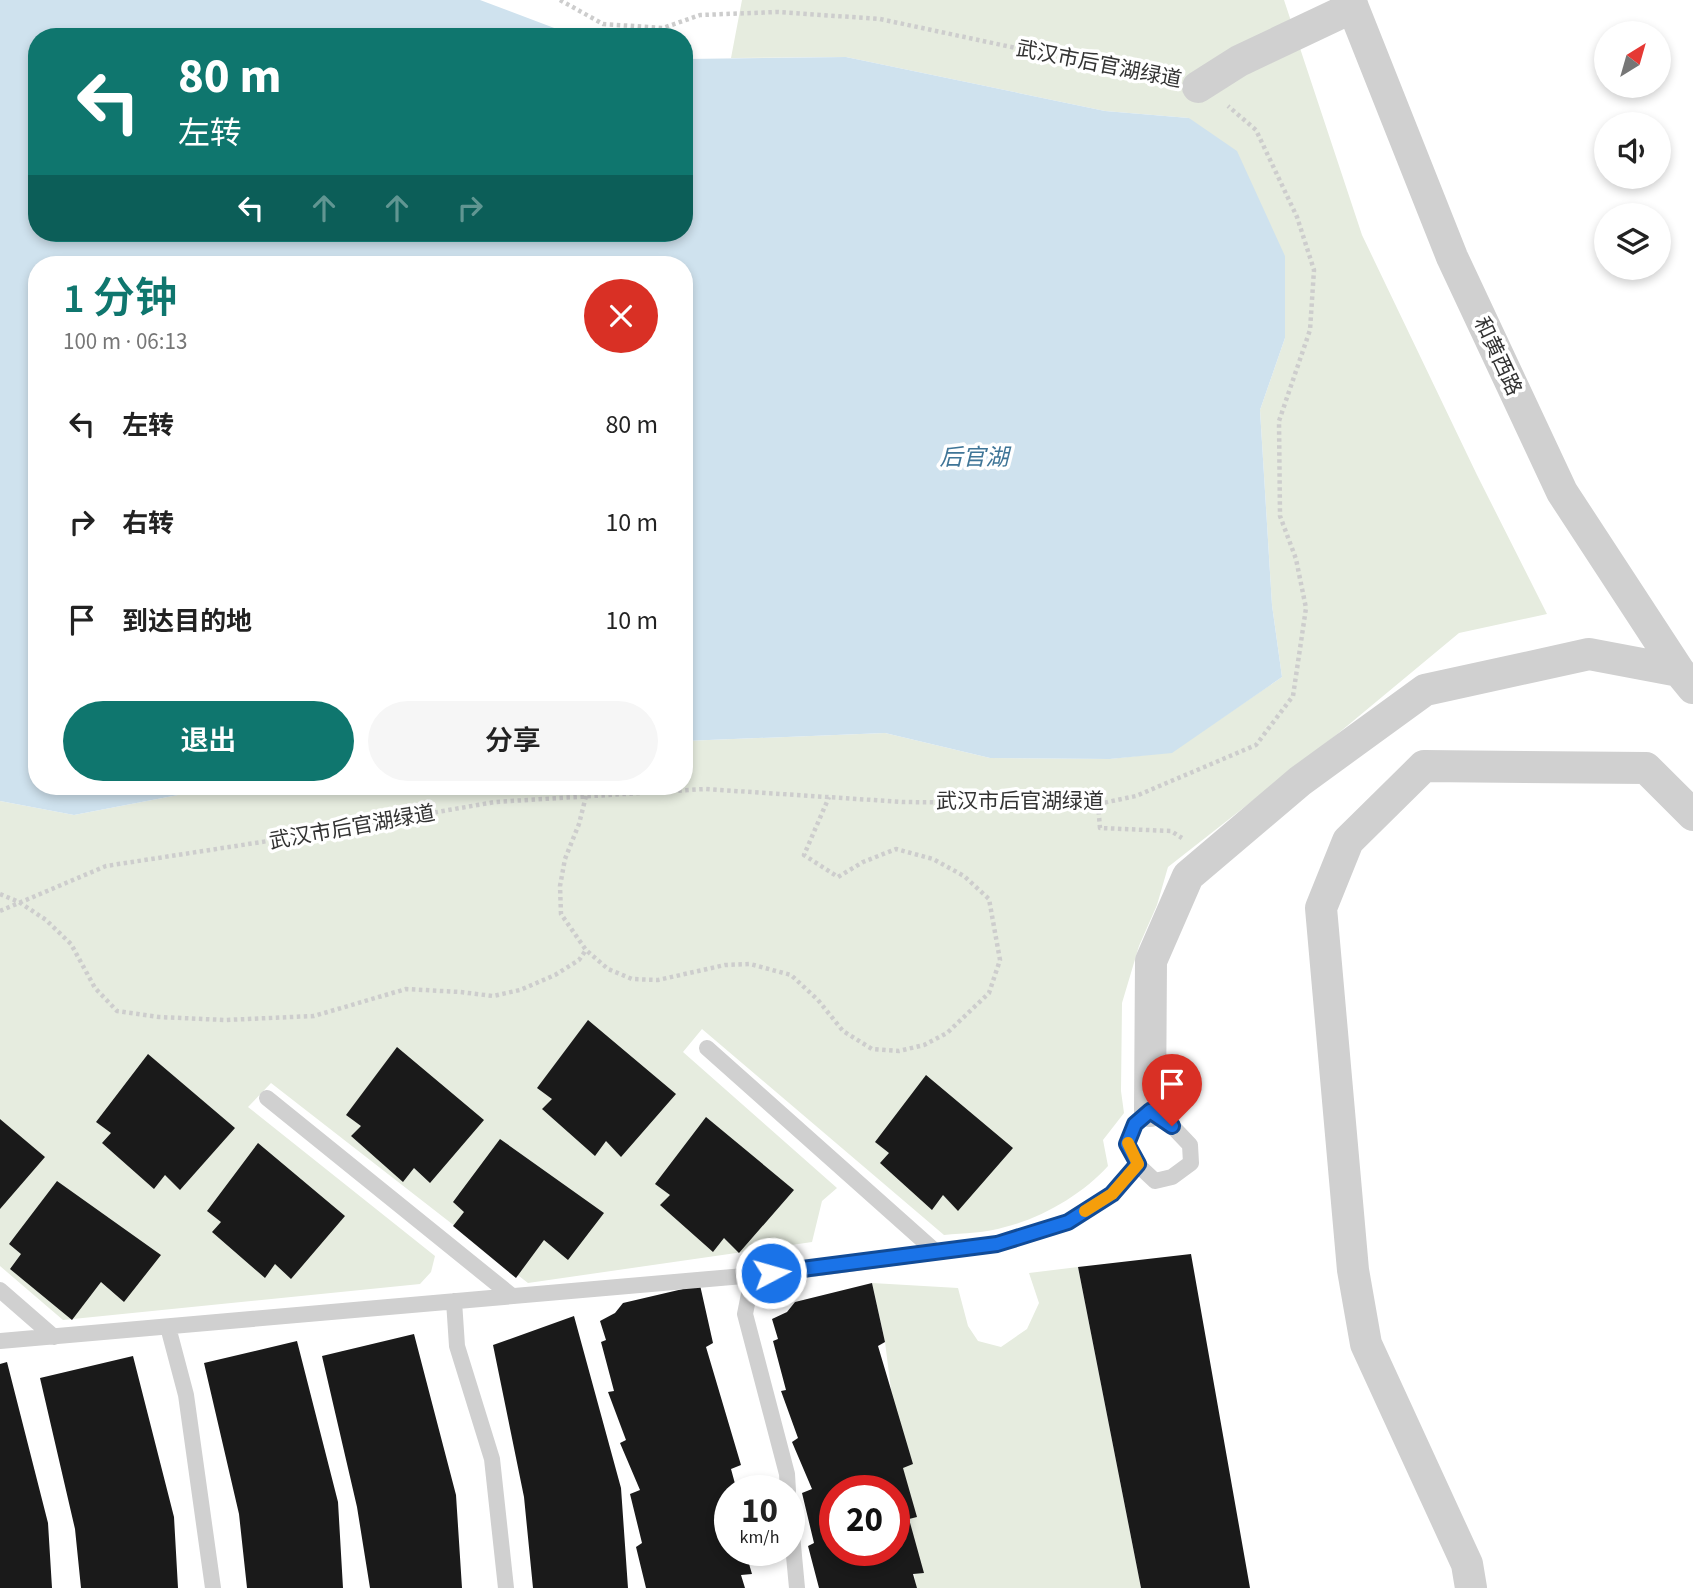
<!DOCTYPE html>
<html lang="zh">
<head>
<meta charset="utf-8">
<style>
	body { margin:0; font-family:"Source Sans 3","Noto Sans SC",sans-serif; background:#f6f6f6; color:#222; height:100vh; display:flex; flex-direction:column; font-size:26px; white-space:nowrap }
	* { box-sizing:border-box; margin:0 }
	p { font-size:23px; color:#767676 }
	.icon { flex:none; width:38px; height:38px; fill:none; stroke:currentColor; stroke-width:2; stroke-linecap:round; stroke-linejoin:round }
	.map { position:relative; flex:1; overflow:hidden }
	.side { position:absolute; left:28px; top:256px; width:665px; height:539px; display:flex; flex-direction:column; background:#fff; border-radius:28px; box-shadow:0 4px 10px #0003 }
	.side>* { flex:none }
	.guide { position:absolute; left:28px; top:28px; width:665px; height:214px; border-radius:28px; box-shadow:0 4px 10px #0003; background:#0f766e; color:#fff; overflow:hidden }
	.needle { width:46px; rotate:37deg }
	.buttons { position:absolute; left:1594px; top:21px; display:grid; gap:14px }
	.buttons a { display:grid; place-items:center; width:77px; height:77px; border-radius:50%; background:#fff; box-shadow:0 4px 10px #0003; font-size:35px }
	.speed { position:absolute; left:714px; top:1475px; display:flex; gap:14px; font-size:35px; font-weight:700; text-align:center }
	.speed>* { display:grid; place-content:center; width:91px; height:91px; border-radius:50%; background:#fff; box-shadow:0 4px 10px #0003; line-height:1 }
	.speed small { font-size:18px; font-weight:400 }
	.speed .limit { border:10px solid #d22; background:#fff; color:#111 }
	.pin { position:absolute; display:grid; place-items:center; width:60px; height:60px; color:#fff; margin:-72px -30px; border-radius:50% 50% 50% 0; rotate:-45deg; box-shadow:0 0 7px #0007 }
	.pin .icon { rotate:45deg }
	.me { position:absolute; width:77px; margin:-38px; rotate:84deg; stroke-linejoin:round; filter:drop-shadow(0 0 5px #0008) }
	.turn { display:flex; align-items:center; gap:24px; height:147px; padding:0 35px; font-size:32px }
	.turn .icon { width:91px; height:91px; stroke-width:2.5 }
	.turn b { display:block; font-size:49px; line-height:60px }
	.lanes { display:flex; align-items:center; height:66px; padding:0 35px; background:#0003; justify-content:center; gap:35px; direction:ltr }
	.lanes .off { opacity:.35 }
	.round { display:grid; place-items:center; flex:none; width:74px; height:74px; border-radius:37px; background:#f6f6f6 }
	.headline { display:flex; align-items:center; justify-content:space-between; height:119px; padding:0 35px }
	h1 { font-size:42px; font-weight:600; line-height:52px; color:#0f766e }
	.button { display:flex; gap:14px; margin-top:auto; padding:14px 35px }
	.button a { flex:1; height:80px; border-radius:42px; background:#0f766e; color:#fff; font-size:28px; font-weight:600; line-height:80px; text-align:center }
	.button a+a { background:#f6f6f6; color:#222 }
	ul { padding:0; list-style:none }
	li { display:flex; align-items:center; gap:21px; height:98px; padding:0 35px }
	li div { flex:1 }
	li b { display:block; font-size:26px }
	li em { font-style:normal }
	.map>svg:first-child { display:block }
</style>
</head>
<body>
<div class="map">
<svg width="1693" height="1588" viewBox="0 0 1693 1588">
	<rect width="100%" height="100%" fill="#fff"/>
	<path fill="#e6ecdf" d="M742 0H1284L1362 235 1477 475 1547 614 1459 633 1335 736 1168 867 1157 905 1139 946 1122 1003 1121 1091 1124 1113 1103 1140 1108 1166C1083 1194 1042 1218 1005 1227 986 1233 964 1233 944 1235L702 1029 683 1052 837 1188 822 1201 812 1242 528 1283 271 1083 248 1107 435 1256 431 1272 420 1284 63 1320 0 1266V801L74 815 225 786H684V741L885 733 990 758 1110 759 1172 752 1282 677 1272 605 1260 410 1285 338 1189 118 1105 111 846 57 731 58Z
		M1078 1267 1141 1588H916L885 1342 872 1283 958 1288 968 1326 978 1341 1001 1347 1027 1329 1039 1303 1029 1273Z"/>
	<path fill="#cfe2ee" d="M0 0H480L578 37H37V233H684V59L846 57 1105 111 1189 118 1237 151 1285 256V338L1260 410 1272 605 1282 677 1172 753 1110 759 990 758 885 733 684 741V264H37V786H225L74 815 0 801Z"/>
	<path fill="#1a1a1a" fill-rule="evenodd" d="M588 1020 676 1094 621 1157 606 1141 595 1156 542 1109 552 1099 537 1088Z
		M397 1047 484 1120 430 1183 414 1168 403 1182 351 1136 361 1126 346 1115Z
		M148 1054 235 1128 180 1190 165 1175 154 1189 102 1143 111 1133 96 1122Z
		M926 1075 1013 1148 958 1211 943 1195 932 1210 880 1163 889 1153 875 1142Z
		M706 1117 794 1190 739 1253 724 1238 713 1252 660 1205 670 1195 655 1184Z
		M0 1119 45 1157 0 1209Z
		M500 1139 604 1213 568 1260 544 1240 516 1278 453 1226 464 1212 453 1202Z
		M258 1143 345 1216 291 1279 275 1264 265 1278 212 1232 221 1222 207 1211Z
		M57 1181 161 1255 124 1302 101 1282 72 1320 10 1269 21 1254 9 1244Z
		M1191 1254 1250 1588H1141L1078 1267Z
		M872 1283 885 1342 878 1346 913 1464 903 1468 917 1517 909 1519 924 1573 913 1574 917 1588H819L808 1546 814 1543 802 1493 812 1489 792 1442 798 1438 781 1391 786 1390 773 1341 778 1339 772 1319 787 1312 795 1302ZM835 1491H894V1550H835Z
		M700 1285 713 1343 706 1347 741 1465 731 1469 737 1491H730V1550H745L752 1574 741 1575 745 1588H646L636 1547 642 1543 630 1494 640 1490 620 1443 626 1440 608 1392 614 1391 601 1342 606 1340 600 1321 615 1313 623 1303Z
		M574 1316 621 1488 628 1588H533L524 1497 493 1345Z
		M414 1334 456 1495 462 1588H370L357 1507 322 1356Z
		M297 1341 338 1502 343 1588H247L239 1514 204 1363Z
		M133 1356 174 1517 178 1588H81L75 1529 40 1378Z
		M7 1362 48 1523 52 1588H0V1364Z"/>
	<g fill="none" stroke-linecap="round" stroke-linejoin="round">
		<path stroke="#cdcdcd" stroke-width="4.5" stroke-dasharray="3.5 3.5" stroke-linecap="butt" d="M560 0 603 24 663 28 700 15 778 12 880 19 1072 60 1168 76
			M586 796 579 824 565 859 560 886 561 914 586 950 608 969 632 979 658 980 725 965 750 964 791 975 818 1000 843 1031 872 1049 899 1051 924 1045 947 1033 989 993 1000 960 989 899 964 876 933 859 896 849 863 862 838 877 804 855 829 797
			M1098 804 1100 828 1171 831 1182 838
			M0 894 19 902 46 920 71 944 95 988 117 1011 159 1017 225 1020 314 1016 406 989 460 992 493 996 520 990 555 975 579 960 586 950
			M0 911 106 866 281 839 495 802 705 789 903 802 1098 804 1136 796 1256 745 1293 696 1306 608 1296 559 1280 516 1279 421 1310 330 1314 270 1297 217 1256 130 1228 106"/>
		<path stroke="#d0d0d0" stroke-width="16" d="M707 1048 936 1252
			M267 1098 512 1296
			M1150 1111 1172 1126 1190 1145 1191 1163 1172 1177 1155 1181 1138 1165 1127 1144 1135 1124Z
			M753 1274 745 1314 787 1474 788 1491
			M0 1290 54 1337
			M454 1301 457 1346 492 1459 506 1588
			M168 1327 186 1395 213 1588
			M0 1341 789 1272 997 1244 1068 1222 1112 1194 1138 1165
			M789 1502 797 1588"/>
		<path stroke="#d0d0d0" stroke-width="32" d="M1350 0 1452 257 1562 492 1679 671 1693 688
			M1198 87 1239 61 1353 7
			M1150 1111 1151 961 1188 876 1300 781 1425 690 1589 654 1679 671
			M1471 1588 1467 1564 1366 1344 1353 1270 1321 908 1348 841 1424 766 1646 768 1693 815"/>
	</g>
	<g fill="none" stroke-linecap="round" stroke-linejoin="round">
		<g stroke="#114b97" stroke-width="18">
			<path id="route" d="M771 1273 997 1244 1068 1222 1112 1194 1138 1164 1127 1144 1135 1124 1150 1111 1172 1126"/>
		</g>
		<use href="#route" stroke="#1a73e8" stroke-width="12"/>
		<path stroke="#f59e0b" stroke-width="12" d="M1085 1211 1112 1194 1138 1164 1128 1143"/>
	</g>
	<g text-anchor="middle" stroke-width="7" stroke-linejoin="round" paint-order="stroke">
		<g font-size="21" fill="#333" stroke="#fff">
			<text transform="translate(1099 64) rotate(11)" y="7">武汉市后官湖绿道</text>
			<text transform="translate(1498 356) rotate(65)" y="7">和黄西路</text>
			<text x="1020" y="808">武汉市后官湖绿道</text>
			<text transform="translate(352 827) rotate(-10)" y="7">武汉市后官湖绿道</text>
		</g>
		<g font-size="23" font-style="italic" fill="#3f7597" stroke="#fff">
			<text x="974" y="465">后官湖</text>
		</g>
	</g>
</svg>
<div class="buttons">
<a><svg class="needle" viewBox="-14 -14 28 28"><path d="M0-13l5 13h-10z" fill="#e53935"/><path d="M0 13l5-13h-10z" fill="#767676"/></svg></a>
<a><svg class="icon" aria-label="sound" viewBox="0 0 24 24"><path d="M4 9h4l5-4v14l-5-4H4zM17 9q2 3 0 6"/></svg></a>
<a><svg class="icon" aria-label="layers" viewBox="0 0 24 24"><path d="M12 4l9 5-9 5-9-5zM3 14l9 5 9-5"/></svg></a>
</div>
<div class="speed"><div>10<small>km/h</small></div><div class="limit">20</div></div>
<div class="pin" style="left:1172px;top:1126px;background:#d93025"><svg class="icon" aria-label="arrive" viewBox="0 0 24 24"><path d="M6 21V4h12l-3 4 3 4H6"/></svg></div>
<svg class="me" style="left:771px;top:1273px" viewBox="-20 -20 40 40"><circle r="17" fill="#1a73e8" stroke="#fff" stroke-width="3"/><path d="M0-11L8 9 0 5-8 9z" fill="#fff"/></svg>
<div class="guide">
<div class="turn"><svg class="icon" aria-label="left" viewBox="0 0 24 24"><path d="M17 20v-9H6M10 6l-5 5 5 5"/></svg><div><b>80 m</b>左转</div></div>
<div class="lanes"><svg class="icon" aria-label="left" viewBox="0 0 24 24"><path d="M17 20v-9H6M10 6l-5 5 5 5"/></svg><svg class="icon off" aria-label="ahead" viewBox="0 0 24 24"><path d="M12 20V5M6 11l6-6 6 6"/></svg><svg class="icon off" aria-label="ahead" viewBox="0 0 24 24"><path d="M12 20V5M6 11l6-6 6 6"/></svg><svg class="icon off" aria-label="right" viewBox="0 0 24 24"><path d="M7 20v-9h11M14 6l5 5-5 5"/></svg></div>
</div>
<section class="side">
<div class="headline"><div><h1>1 分钟</h1><p>100 m · 06:13</p></div><a class="round" style="background:#d93025;color:#fff"><svg class="icon" aria-label="close" viewBox="0 0 24 24"><path d="M6 6l12 12M18 6L6 18"/></svg></a></div>
<ul>
<li><svg class="icon" aria-label="left" viewBox="0 0 24 24"><path d="M17 20v-9H6M10 6l-5 5 5 5"/></svg><div><b>左转</b></div><em>80 m</em></li>
<li><svg class="icon" aria-label="right" viewBox="0 0 24 24"><path d="M7 20v-9h11M14 6l5 5-5 5"/></svg><div><b>右转</b></div><em>10 m</em></li>
<li><svg class="icon" aria-label="arrive" viewBox="0 0 24 24"><path d="M6 21V4h12l-3 4 3 4H6"/></svg><div><b>到达目的地</b></div><em>10 m</em></li>
</ul>
<div class="button"><a>退出</a><a>分享</a></div>
</section>
</div>
</body>
</html>
